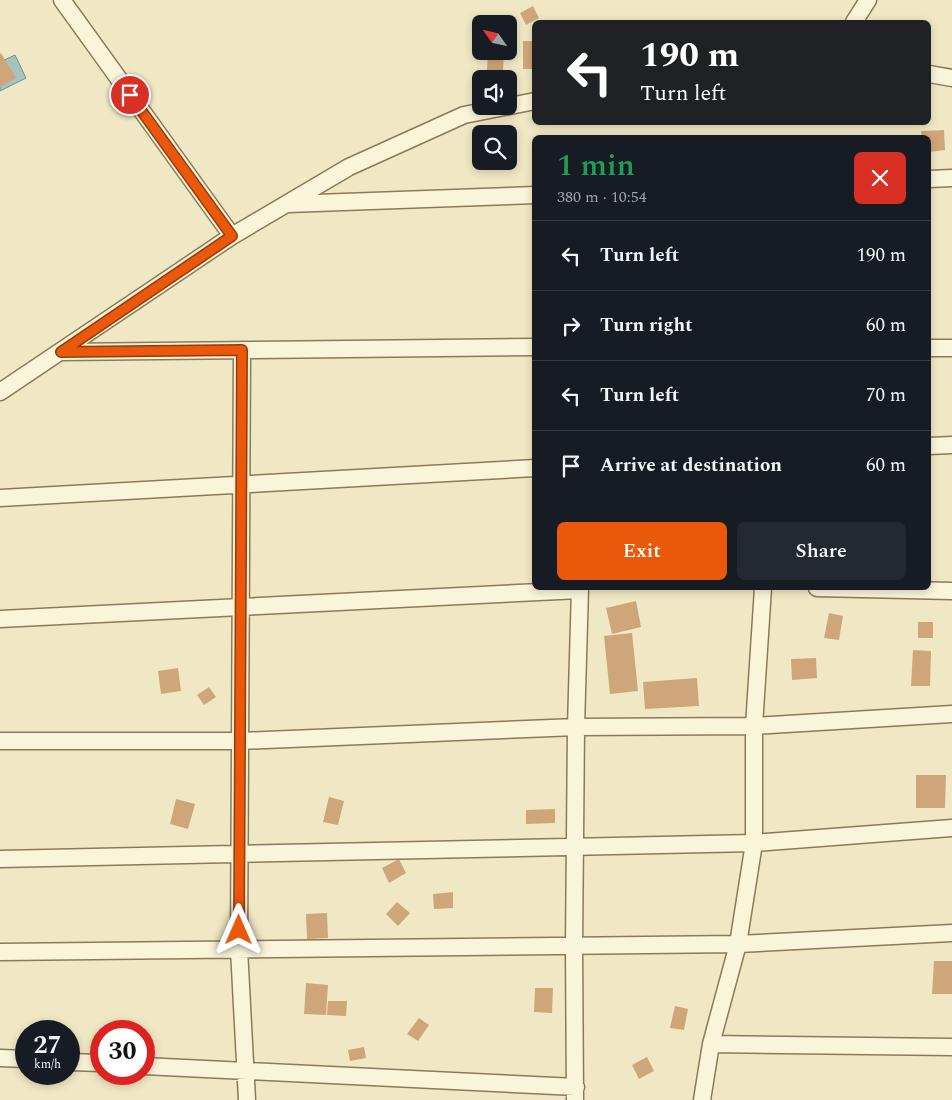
<!DOCTYPE html>
<html lang="en">
<head>
<meta charset="utf-8">
<style>
	body { margin:0; font-family:Spectral,serif; background:#242831; color:#f1f3f6; height:100vh; display:flex; flex-direction:column; font-size:19px; white-space:nowrap }
	* { box-sizing:border-box; margin:0 }
	p { font-size:16px; color:#9ea1a6 }
	.icon { flex:none; width:28px; height:28px; fill:none; stroke:currentColor; stroke-width:2; stroke-linecap:round; stroke-linejoin:round }
	.map { position:relative; flex:1; overflow:hidden }
	.details { position:absolute; left:532px; top:135px; width:399px; height:455px; display:flex; flex-direction:column; background:#171b24; border-radius:8px; box-shadow:0 2px 8px #0003 }
	.details>* { flex:none }
	.top-card { position:absolute; left:532px; top:20px; width:399px; height:105px; border-radius:8px; box-shadow:0 2px 8px #0003; background:#202124; color:#fff; overflow:hidden }
	.needle { width:32px; rotate:304deg }
	.tools { position:absolute; left:472px; top:15px; display:grid; gap:10px }
	.tools a { display:grid; place-items:center; width:45px; height:45px; border-radius:8px; background:#171b24; box-shadow:0 2px 8px #0003; font-size:25px }
	.speed { position:absolute; left:15px; top:1020px; display:flex; gap:10px; font-size:25px; font-weight:700; text-align:center }
	.speed>* { display:grid; place-content:center; width:65px; height:65px; border-radius:50%; background:#171b24; box-shadow:0 2px 8px #0003; line-height:1 }
	.speed small { font-size:12px; font-weight:400 }
	.speed .limit { border:8px solid #d22; background:#fff; color:#111 }
	.pin { position:absolute; display:grid; place-items:center; width:42px; height:42px; color:#fff; margin:-21px; border:2px solid #fff; border-radius:50%; box-shadow:0 1px 5px #0007 }
	.me { position:absolute; width:55px; margin:-28px; rotate:0deg; stroke-linejoin:round; filter:drop-shadow(0 0 4px #0008) }
	.turn { display:flex; align-items:center; gap:18px; height:105px; padding:0 25px; font-size:22px }
	.turn .icon { width:65px; height:65px; stroke-width:2.5 }
	.turn b { display:block; font-size:35px; line-height:42px }
	.round { display:grid; place-items:center; flex:none; width:52px; height:52px; border-radius:8px; background:#242831 }
	.head { display:flex; align-items:center; justify-content:space-between; height:85px; padding:0 25px }
	h1 { font-size:30px; font-weight:600; line-height:38px; color:#1e9e55 }
	.button { display:flex; gap:10px; margin-top:auto; padding:10px 25px }
	.button a { flex:1; height:58px; border-radius:8px; background:#ea580c; color:#fff; font-size:20px; font-weight:600; line-height:58px; text-align:center }
	.button a+a { background:#242831; color:#f1f3f6 }
	ul { padding:0; list-style:none }
	li { display:flex; align-items:center; gap:15px; height:70px; padding:0 25px; border-top:1px solid #363941 }
	li div { flex:1 }
	li b { display:block; font-size:19px }
	li em { font-style:normal }
	.map>svg:first-child { display:block }
</style>
</head>
<body>
<div class="map">
<svg width="952" height="1100" viewBox="0 0 952 1100">
	<rect width="100%" height="100%" fill="#f0e8c4"/>
	<path fill="#a6c3bd" stroke="#6c918c" d="M15 55 26 78 0 91V62Z"/>
	<path fill="#cfa679" d="M533 6 539 18 526 25 520 13Z
		M523 41H535V69H523Z
		M488 51H504L503 71 487 70Z
		M1 53 16 78 0 87V54Z
		M944 130 945 150 929 152V138H922L921 131Z
		M636 601 641 627 612 634 606 608Z
		M829 613 843 616 839 640 824 638Z
		M918 622H933V638H918Z
		M632 633 638 691 610 694 604 636Z
		M913 650 931 651 930 686H911Z
		M816 658 817 678 792 680 791 659Z
		M178 668 181 691 161 694 158 671Z
		M697 678 699 706 645 709 643 682Z
		M209 687 216 697 204 705 197 695Z
		M916 775H946L945 808H916Z
		M329 797 344 801 338 825 323 822Z
		M176 799 195 804 188 829 170 824Z
		M555 809V823L526 824V810Z
		M399 859 406 873 389 883 382 868Z
		M453 892V908L434 909 433 894Z
		M397 902 410 913 398 926 386 914Z
		M327 913 328 938 307 939 306 914Z
		M934 961H952V994H932Z
		M306 983 328 985 326 1015 304 1014Z
		M535 988H553L552 1013 534 1012Z
		M328 1001H347L346 1016 327 1015Z
		M675 1006 688 1009 684 1030 670 1028Z
		M419 1018 429 1025 418 1041 407 1034Z
		M364 1047 366 1058 350 1061 348 1050Z
		M647 1057 654 1071 639 1079 632 1065Z"/>
	<g fill="none" stroke-linecap="round" stroke-linejoin="round">
		<g stroke="#8b7a5a" stroke-width="19">
			<path id="street" d="M62 0 232 236
				M854 22 868 0
				M929 74 952 78
				M929 179 952 178
				M288 204 535 195
				M929 348H952
				M242 350 239 949 247 1100
				M61 352 535 347
				M0 392 232 236 349 167 464 115 535 101
				M929 446 952 445
				M0 498 535 468
				M817 588 952 591
				M0 619 580 590
				M0 741H240L576 727 754 726 952 714
				M0 859 754 843V726L763 588
				M0 952 738 944 952 933
				M711 1044 952 1047
				M0 1058 26 1059
				M69 1062 101 1063
				M144 1066 576 1087
				M575 1100 574 946 576 727 580 588
				M702 1100 711 1044 738 944 754 843 952 828"/>
		</g>
		<use href="#street" stroke="#faf4d8" stroke-width="16"/>
	</g>
	<g fill="none" stroke-linecap="round" stroke-linejoin="round">
		<g stroke="#983908" stroke-width="12">
			<path id="route" d="M130 95 232 236 61 352 242 350 239 930"/>
		</g>
		<use href="#route" stroke="#ea580c" stroke-width="9"/>
	</g>
</svg>
<div class="tools">
<a><svg class="needle" viewBox="-14 -14 28 28"><path d="M0-13l5 13h-10z" fill="#e53935"/><path d="M0 13l5-13h-10z" fill="#9ea1a6"/></svg></a>
<a><svg class="icon" aria-label="sound" viewBox="0 0 24 24"><path d="M4 9h4l5-4v14l-5-4H4zM17 9q2 3 0 6"/></svg></a>
<a><svg class="icon" aria-label="search" viewBox="0 0 24 24"><circle cx="10" cy="10" r="6"/><path d="M15 15l6 6"/></svg></a>
</div>
<div class="speed"><div>27<small>km/h</small></div><div class="limit">30</div></div>
<div class="pin" style="left:130px;top:95px;background:#d93025"><svg class="icon" aria-label="arrive" viewBox="0 0 24 24"><path d="M6 21V4h12l-3 4 3 4H6"/></svg></div>
<svg class="me" style="left:239px;top:930px" viewBox="-20 -20 40 40"><path d="M0-17L14 15 0 8-14 15z" fill="#ea580c" stroke="#fff" stroke-width="4"/></svg>
<div class="top-card">
<div class="turn"><svg class="icon" aria-label="left" viewBox="0 0 24 24"><path d="M17 20v-9H6M10 6l-5 5 5 5"/></svg><div><b>190 m</b>Turn left</div></div>
</div>
<section class="details">
<div class="head"><div><h1>1 min</h1><p>380 m · 10:54</p></div><a class="round" style="background:#d93025;color:#fff"><svg class="icon" aria-label="close" viewBox="0 0 24 24"><path d="M6 6l12 12M18 6L6 18"/></svg></a></div>
<ul>
<li><svg class="icon" aria-label="left" viewBox="0 0 24 24"><path d="M17 20v-9H6M10 6l-5 5 5 5"/></svg><div><b>Turn left</b></div><em>190 m</em></li>
<li><svg class="icon" aria-label="right" viewBox="0 0 24 24"><path d="M7 20v-9h11M14 6l5 5-5 5"/></svg><div><b>Turn right</b></div><em>60 m</em></li>
<li><svg class="icon" aria-label="left" viewBox="0 0 24 24"><path d="M17 20v-9H6M10 6l-5 5 5 5"/></svg><div><b>Turn left</b></div><em>70 m</em></li>
<li><svg class="icon" aria-label="arrive" viewBox="0 0 24 24"><path d="M6 21V4h12l-3 4 3 4H6"/></svg><div><b>Arrive at destination</b></div><em>60 m</em></li>
</ul>
<div class="button"><a>Exit</a><a>Share</a></div>
</section>
</div>
</body>
</html>
